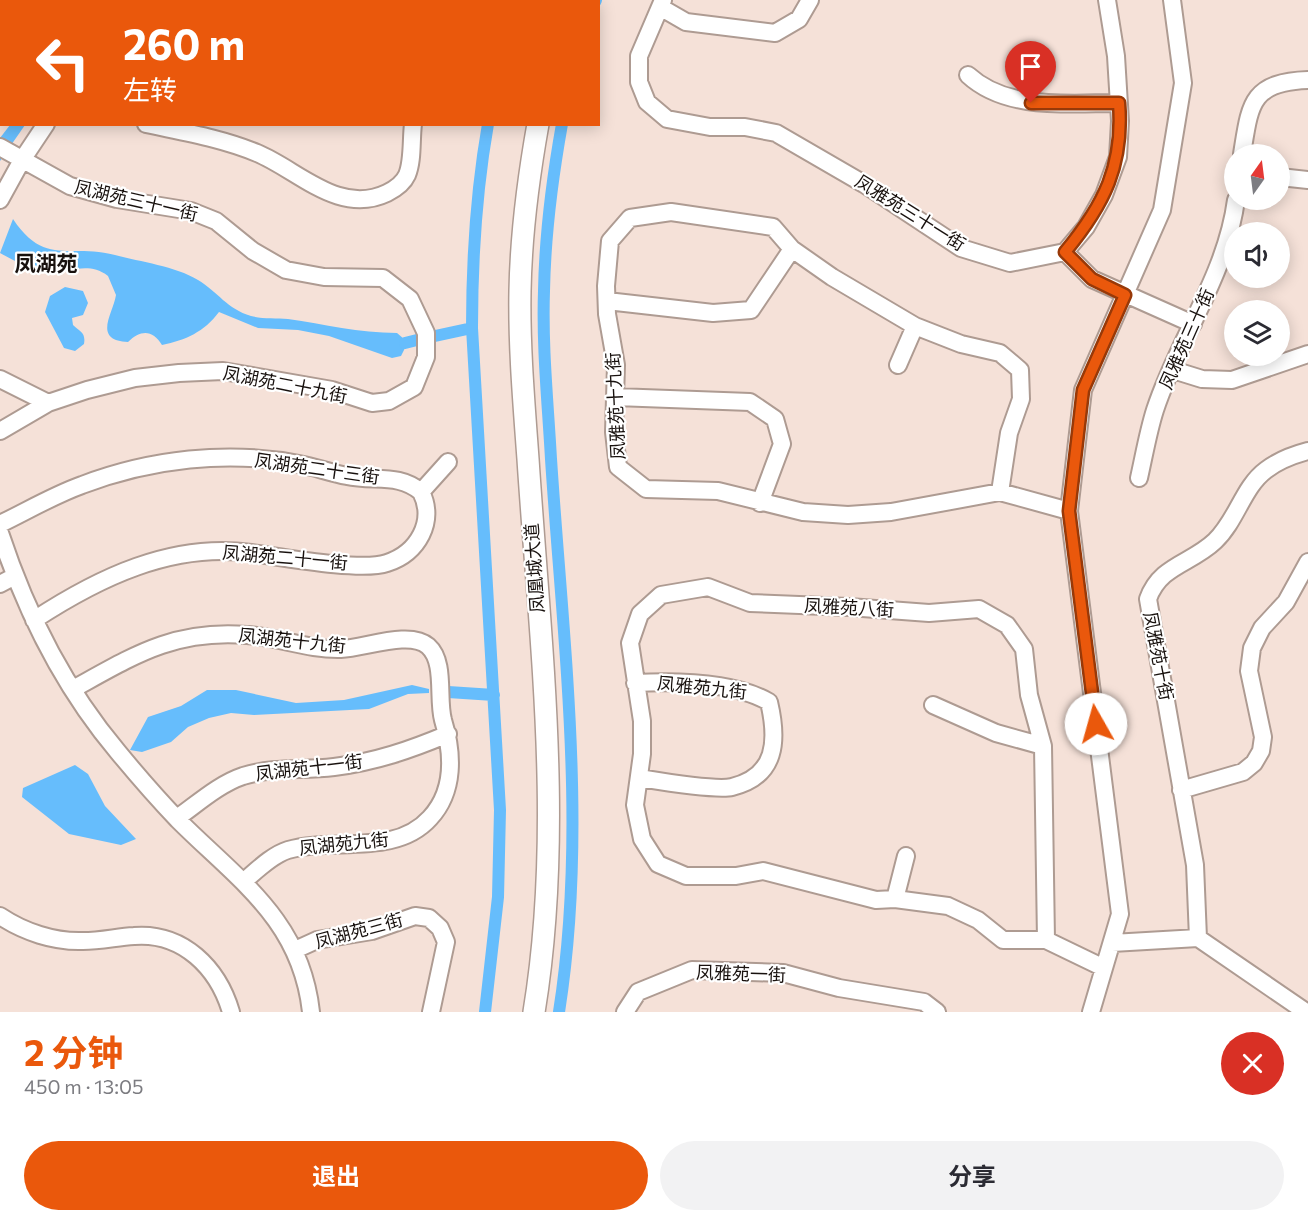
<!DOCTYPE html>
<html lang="zh">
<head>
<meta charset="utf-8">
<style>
	body { margin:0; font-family:Commissioner,"Noto Sans SC",sans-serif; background:#f2f2f3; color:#2b2b33; height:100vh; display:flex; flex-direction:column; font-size:22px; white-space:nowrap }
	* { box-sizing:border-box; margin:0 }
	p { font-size:20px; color:#7c7c81 }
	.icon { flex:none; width:33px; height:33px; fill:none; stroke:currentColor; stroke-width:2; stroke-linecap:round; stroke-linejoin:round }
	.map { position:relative; height:1012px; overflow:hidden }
	.panel { display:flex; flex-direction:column; background:#fff; flex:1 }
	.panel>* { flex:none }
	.top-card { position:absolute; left:0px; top:0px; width:600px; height:126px; box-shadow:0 3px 15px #0003; background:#ea580c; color:#fff; overflow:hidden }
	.needle { width:39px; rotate:14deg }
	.controls { position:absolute; left:1224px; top:144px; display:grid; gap:12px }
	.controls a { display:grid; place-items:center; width:66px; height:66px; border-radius:50%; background:#fff; box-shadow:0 3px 15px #0003; font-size:30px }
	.pin { position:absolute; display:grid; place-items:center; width:51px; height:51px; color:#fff; margin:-62px -26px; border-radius:50% 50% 50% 0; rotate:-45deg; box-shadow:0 0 6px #0007 }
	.pin .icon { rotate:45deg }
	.me { position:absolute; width:66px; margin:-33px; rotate:353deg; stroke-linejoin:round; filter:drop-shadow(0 0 4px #0008) }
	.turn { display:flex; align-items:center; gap:21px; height:126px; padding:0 24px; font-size:27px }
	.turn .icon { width:78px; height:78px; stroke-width:2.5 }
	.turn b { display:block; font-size:42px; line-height:51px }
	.round { display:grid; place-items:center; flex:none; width:63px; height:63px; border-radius:32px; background:#f2f2f3 }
	.headline { display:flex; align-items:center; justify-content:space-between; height:102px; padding:0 24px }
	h1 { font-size:36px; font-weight:700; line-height:45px; color:#ea580c }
	.button { display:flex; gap:12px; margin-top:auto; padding:12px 24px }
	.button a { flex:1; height:69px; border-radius:36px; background:#ea580c; color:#fff; font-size:24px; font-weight:700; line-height:69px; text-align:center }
	.button a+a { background:#f2f2f3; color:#2b2b33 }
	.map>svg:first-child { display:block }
</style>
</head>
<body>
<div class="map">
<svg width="1308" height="1012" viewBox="0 0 1308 1012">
	<rect width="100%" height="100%" fill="#f5e1d8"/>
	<path fill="#66bdfc" d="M10 125H25L0 161V138Z
		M13 219C45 267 69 243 115 255 141 262 175 266 198 280 218 292 227 309 251 316 262 319 276 318 288 319 324 324 359 333 397 333L404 339 405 348 401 356 392 358 329 336 298 330 258 328 219 312C204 332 186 340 162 345 153 330 141 329 128 342 92 340 113 314 116 295L108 276C88 261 71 273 49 271 30 269 16 262 0 253Z
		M65 287 83 291 88 303 83 315 72 318 73 325C80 332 86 332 84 344L75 351 64 348 45 312 50 296Z
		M412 685 429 689V693L408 694 369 709 254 715 231 713 209 718 188 727 171 742 142 752 130 750 148 717 181 706 207 690H236L296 703 344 700Z
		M75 765 88 774 105 806 136 839 121 845 69 834 22 797 23 788Z"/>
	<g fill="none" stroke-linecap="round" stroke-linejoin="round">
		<path stroke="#66bdfc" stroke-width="12" d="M520 2 521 0
			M595 2 596 0
			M435 336 472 328
			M405 343 417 340
			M448 692 494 695
			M485 1012 498 897 500 810 472 328C472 260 476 192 488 124
			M559 1012C588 829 563 642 551 459 548 404 542 347 544 291 545 235 552 180 562 124"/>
		<g stroke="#ae9b92" stroke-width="20">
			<path id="minor" d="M194 0 195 2
				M316 0 318 2
				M663 0 639 56V82L647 102 667 119 710 127H745L776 133 864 184 961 248 1010 263 1065 252 1086 227 1104 195 1118 157 1120 121 1116 56 1107 0
				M161 2 163 0
				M236 2 238 0
				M660 7 686 22 775 33 799 19 810 0
				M0 28 2 29
				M968 75C1007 111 1069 103 1119 103
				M146 124C183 132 221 138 257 153 298 170 339 216 387 193 395 189 403 184 407 175 413 161 411 140 413 124
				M0 147 70 186 117 199 191 211 216 221 253 251 286 270 324 277 383 278 410 299 426 333V357L414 387 389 401 372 403 332 390 223 371 179 373 135 378 87 390 48 403 0 431
				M1242 154C1250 105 1250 82 1308 80
				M1280 177 1308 180
				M0 200 22 160 46 124
				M1065 252 1092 279 1193 324
				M607 301 713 313 751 310 792 249
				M898 365 915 326
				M1173 370 1202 379 1232 380 1308 354
				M0 379 48 403
				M616 397 750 402 775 419 782 444 760 503
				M1139 478C1144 456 1148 432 1155 410 1178 339 1226 276 1236 200
				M1000 492 1009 433 1021 399 1020 370 1000 353 961 344 915 326 832 277 792 249 773 227 671 212 630 218 610 241 606 286 607 314 616 365 614 432 618 467 646 489 718 491 803 512 848 515 891 512 1000 492 1069 511
				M0 524C27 511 54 495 82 485 150 459 228 450 299 464 315 467 331 473 347 476 374 482 399 473 421 492L448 462
				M0 533C26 612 64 688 118 752 137 775 157 798 178 820 238 880 301 920 311 1012
				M0 584 15 576
				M34 620C98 578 172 542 251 553 281 557 361 572 387 563 418 553 436 521 421 492
				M635 683C675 681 735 682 769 702 778 740 777 776 732 787 716 791 658 781 639 778
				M73 689C133 656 174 629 247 635 278 637 309 650 341 649 365 648 410 630 428 646 446 662 437 698 443 720 453 753 455 791 430 818 395 857 333 837 288 850 272 855 256 871 244 881
				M933 705 996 733 1043 746
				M1181 790 1243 772 1254 763 1261 751 1263 737 1249 671 1252 648 1262 628 1286 602 1308 562
				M177 818C197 804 219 784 243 776 277 766 301 771 334 767 375 762 410 750 448 734
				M895 899 906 856
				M0 916C24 932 54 942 83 941 101 941 117 937 134 936 183 932 218 968 231 1012
				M1198 938 1195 865 1148 599C1160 565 1191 564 1215 541 1237 520 1243 487 1266 470 1279 460 1293 455 1308 451
				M1046 940 1043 746 1029 695 1024 649 1007 625 979 609 929 613 849 607 750 603 708 587 661 595 640 614 630 643 642 721V754L635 805 642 839 658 864 686 876H736L763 871 876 900 895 899 948 906 978 920 1003 940H1046L1104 968
				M1112 943 1198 938 1306 1012
				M295 950 317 940 372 931 415 916 429 918 440 928 446 942 431 1012
				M625 1012 638 992 692 970 783 973 839 988 924 1002 937 1012
				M1091 1012 1120 914 1069 511 1083 390 1162 210 1183 83 1172 0"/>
		</g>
		<g stroke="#ae9b92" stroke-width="24">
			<path id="major" d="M570 2 571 0
				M534 1012C564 829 540 643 528 459 524 404 519 347 520 291 521 235 528 180 538 124"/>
		</g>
		<use href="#minor" stroke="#fff" stroke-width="16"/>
		<use href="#major" stroke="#fff" stroke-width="21"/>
	</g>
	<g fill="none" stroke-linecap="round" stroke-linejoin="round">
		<g stroke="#983908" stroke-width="15">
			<path id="route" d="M1031 103H1119C1124 165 1104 205 1065 252L1092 279 1125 295 1083 390 1069 511 1096 724"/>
		</g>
		<use href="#route" stroke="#ea580c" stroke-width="10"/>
	</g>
	<g text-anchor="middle" stroke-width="4.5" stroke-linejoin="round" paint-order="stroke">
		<g font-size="18" fill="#18110e" stroke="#fff">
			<text transform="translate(136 201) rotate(13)" y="6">凤湖苑三十一街</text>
			<text transform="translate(910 213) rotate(32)" y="6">凤雅苑三十一街</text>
			<text transform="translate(1187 339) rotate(-66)" y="6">凤雅苑三十街</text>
			<text transform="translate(285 385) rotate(11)" y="6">凤湖苑二十九街</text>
			<text transform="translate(616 406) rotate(-93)" y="6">凤雅苑十九街</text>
			<text transform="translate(317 469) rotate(8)" y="6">凤湖苑二十三街</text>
			<text transform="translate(285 558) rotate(5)" y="6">凤湖苑二十一街</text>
			<text transform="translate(535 568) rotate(-94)" y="6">凤凰城大道</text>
			<text transform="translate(849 608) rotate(3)" y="6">凤雅苑八街</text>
			<text transform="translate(292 641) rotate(6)" y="6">凤湖苑十九街</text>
			<text transform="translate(1158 656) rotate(79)" y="6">凤雅苑十街</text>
			<text transform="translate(702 688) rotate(6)" y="6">凤雅苑九街</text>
			<text transform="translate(309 768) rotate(-7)" y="6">凤湖苑十一街</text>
			<text transform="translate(344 844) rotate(-6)" y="6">凤湖苑九街</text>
			<text transform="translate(359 931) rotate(-15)" y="6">凤湖苑三街</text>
			<text transform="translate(741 974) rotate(2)" y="6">凤雅苑一街</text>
		</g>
		<g font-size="21" font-weight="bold" fill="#18110e" stroke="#fff">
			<text x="46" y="271">凤湖苑</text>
		</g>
	</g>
</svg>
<div class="controls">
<a><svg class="needle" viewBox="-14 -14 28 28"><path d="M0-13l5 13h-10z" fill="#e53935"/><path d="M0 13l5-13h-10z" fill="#7c7c81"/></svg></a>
<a><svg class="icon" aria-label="sound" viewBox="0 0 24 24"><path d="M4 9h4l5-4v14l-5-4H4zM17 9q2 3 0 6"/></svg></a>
<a><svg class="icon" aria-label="layers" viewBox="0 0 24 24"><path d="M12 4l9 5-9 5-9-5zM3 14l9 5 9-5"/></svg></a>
</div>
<div class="pin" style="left:1031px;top:103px;background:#d93025"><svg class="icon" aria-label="arrive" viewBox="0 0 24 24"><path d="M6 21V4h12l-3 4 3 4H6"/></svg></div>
<svg class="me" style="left:1096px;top:724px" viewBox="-20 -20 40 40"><circle r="19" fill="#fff"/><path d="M0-13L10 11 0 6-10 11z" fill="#ea580c"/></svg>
<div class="top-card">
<div class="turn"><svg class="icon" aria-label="left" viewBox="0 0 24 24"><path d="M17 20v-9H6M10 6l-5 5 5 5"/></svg><div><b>260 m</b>左转</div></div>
</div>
</div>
<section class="panel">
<div class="headline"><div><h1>2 分钟</h1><p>450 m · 13:05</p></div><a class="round" style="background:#d93025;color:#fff"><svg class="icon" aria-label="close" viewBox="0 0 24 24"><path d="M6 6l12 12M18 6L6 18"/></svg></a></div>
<div class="button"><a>退出</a><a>分享</a></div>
</section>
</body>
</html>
